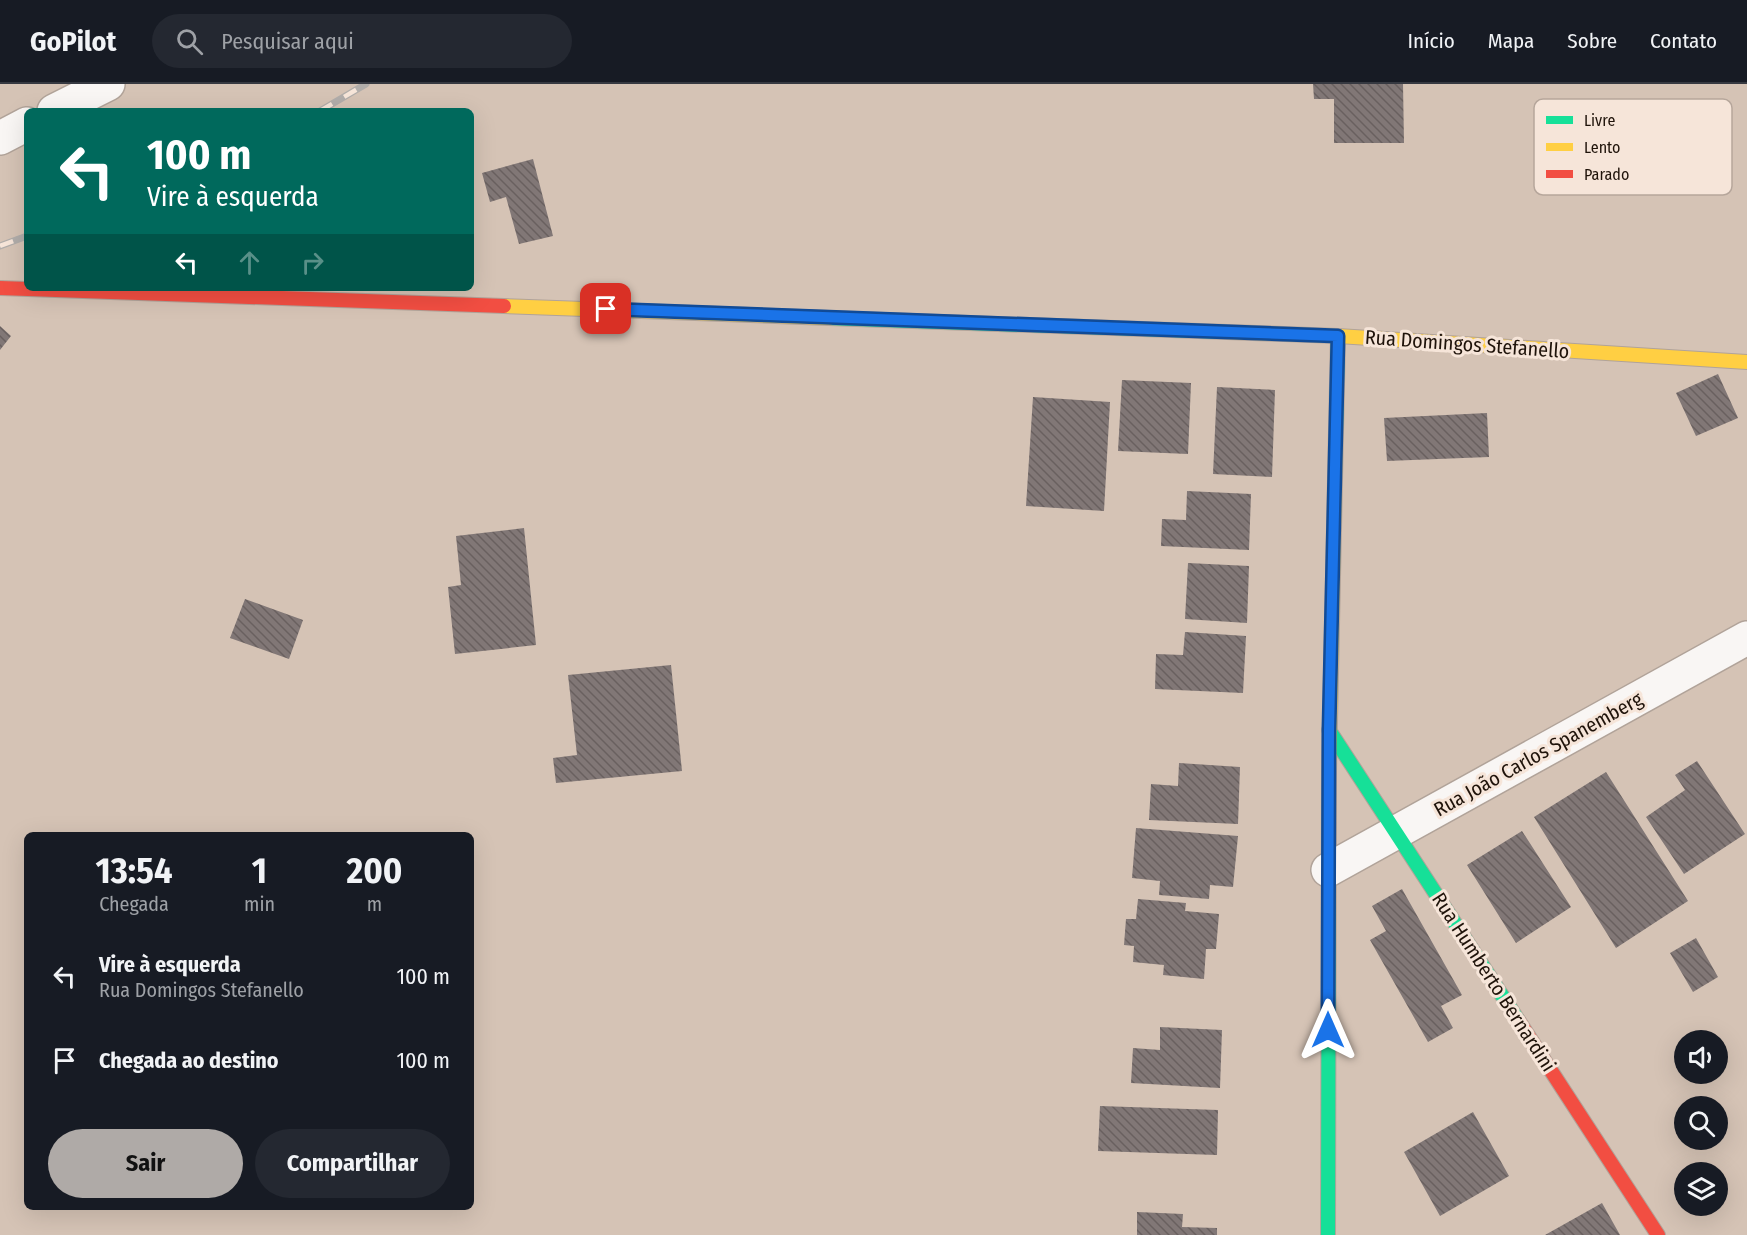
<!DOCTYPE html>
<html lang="pt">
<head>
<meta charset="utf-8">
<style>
	body { margin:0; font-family:"Fira Sans Condensed",sans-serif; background:#242831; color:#f1f3f6; height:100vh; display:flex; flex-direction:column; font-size:22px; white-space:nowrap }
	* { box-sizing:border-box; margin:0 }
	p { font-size:20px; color:#9ea1a6 }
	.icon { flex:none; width:33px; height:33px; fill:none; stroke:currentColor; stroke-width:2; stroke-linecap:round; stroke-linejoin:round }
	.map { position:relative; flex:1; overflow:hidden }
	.details { position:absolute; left:24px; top:748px; width:450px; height:378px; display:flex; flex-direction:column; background:#171b24; border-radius:9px; box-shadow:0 6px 24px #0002 }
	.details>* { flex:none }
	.hud { position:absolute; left:24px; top:24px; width:450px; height:183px; border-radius:9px; box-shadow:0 6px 24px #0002; background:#00695c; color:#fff; overflow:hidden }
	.buttons { position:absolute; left:1674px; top:946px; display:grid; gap:12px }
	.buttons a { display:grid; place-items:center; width:54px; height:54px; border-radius:50%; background:#171b24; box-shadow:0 6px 24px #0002; font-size:30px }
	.pin { position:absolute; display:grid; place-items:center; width:51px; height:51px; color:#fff; margin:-26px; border-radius:12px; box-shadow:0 3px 9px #0006 }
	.me { position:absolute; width:66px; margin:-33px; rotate:0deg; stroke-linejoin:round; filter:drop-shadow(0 0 4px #0008) }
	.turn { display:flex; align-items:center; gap:21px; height:126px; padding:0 24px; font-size:27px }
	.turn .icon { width:78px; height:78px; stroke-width:2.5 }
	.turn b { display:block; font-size:42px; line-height:51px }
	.lanes { display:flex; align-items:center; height:57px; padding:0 24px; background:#0003; justify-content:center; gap:30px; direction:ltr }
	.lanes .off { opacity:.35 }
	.eta { display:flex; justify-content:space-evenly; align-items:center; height:102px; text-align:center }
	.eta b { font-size:36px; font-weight:700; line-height:42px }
	.cta { display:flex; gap:12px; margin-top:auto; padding:12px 24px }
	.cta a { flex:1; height:69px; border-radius:36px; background:#afaaa7; color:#111; font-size:24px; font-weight:700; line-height:69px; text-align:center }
	.cta a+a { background:#242831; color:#f1f3f6 }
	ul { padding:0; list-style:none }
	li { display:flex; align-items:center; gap:18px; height:84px; padding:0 24px }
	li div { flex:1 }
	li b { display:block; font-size:22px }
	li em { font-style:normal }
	header { display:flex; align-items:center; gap:36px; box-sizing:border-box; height:84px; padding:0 30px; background:#171b24; border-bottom:2px solid #363941 }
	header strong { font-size:28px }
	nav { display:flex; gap:33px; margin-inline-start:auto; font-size:21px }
	.search { width:420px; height:54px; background:#242831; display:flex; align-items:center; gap:15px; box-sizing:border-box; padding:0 21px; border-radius:33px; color:#9ea1a6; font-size:22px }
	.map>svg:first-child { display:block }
</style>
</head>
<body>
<header>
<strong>GoPilot</strong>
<div class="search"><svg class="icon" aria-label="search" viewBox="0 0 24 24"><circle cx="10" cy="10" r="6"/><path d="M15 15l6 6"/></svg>Pesquisar aqui</div>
<nav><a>Início</a><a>Mapa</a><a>Sobre</a><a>Contato</a></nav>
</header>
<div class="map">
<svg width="1747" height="1151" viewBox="0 0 1747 1151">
	<defs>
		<pattern id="building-back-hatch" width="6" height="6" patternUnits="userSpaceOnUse" patternTransform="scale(1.5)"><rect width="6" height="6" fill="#817776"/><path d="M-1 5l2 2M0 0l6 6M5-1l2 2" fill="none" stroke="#69605f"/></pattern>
	</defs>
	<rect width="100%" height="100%" fill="#d5c3b5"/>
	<path fill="url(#building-back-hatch)" d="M1313 0H1403L1404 59H1334V15H1314Z
		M533 75 553 152 519 160 506 113 490 118 482 89Z
		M0 242 11 252 0 266Z
		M1718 290 1738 334 1696 352 1676 309Z
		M1122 296 1191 299 1188 370 1118 367Z
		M1217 303 1275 306 1272 393 1213 390Z
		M1033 313 1110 318 1104 427 1026 422Z
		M1487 329 1489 373 1387 377 1384 334Z
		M1187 407 1251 410 1249 466 1161 462 1162 435 1186 436Z
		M524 444 536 561 455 570 448 503 461 501 456 452Z
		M1188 479 1249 482 1247 539 1185 535Z
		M245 515 303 536 289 575 230 554Z
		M1185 548 1246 552 1243 609 1155 605 1156 570 1183 571Z
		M671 581 682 687 556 699 553 674 577 671 568 591Z
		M1697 677 1745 750 1684 790 1646 733 1685 706 1675 691Z
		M1179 679 1240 683 1238 740 1149 736 1151 700 1178 702Z
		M1606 688 1688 817 1616 864 1534 733Z
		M1136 744 1238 752 1233 803 1210 801 1209 815 1159 811 1160 797 1132 794Z
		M1522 747 1571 823 1516 859 1467 781Z
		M1402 805 1462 911 1441 922 1453 944 1428 958 1370 856 1386 847 1372 822Z
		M1138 815 1186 819 1185 827 1219 830 1216 865H1206L1204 895 1163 891 1164 881 1133 878 1134 862 1124 861 1126 835H1136Z
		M1696 854 1718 893 1693 908 1670 869Z
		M1160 943 1222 946 1220 1004 1131 999 1133 964 1160 966Z
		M1100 1022 1218 1026 1217 1071 1098 1067Z
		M1473 1028 1509 1092 1440 1132 1404 1068Z
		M1602 1119 1620 1151H1545Z
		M1137 1128 1183 1130 1182 1143 1217 1144V1151H1137Z"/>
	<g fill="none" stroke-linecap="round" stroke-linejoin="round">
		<g stroke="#b1a399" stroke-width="36">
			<path id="street" d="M54 27 108 0
				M0 54 27 40
				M1328 786 1747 554"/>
		</g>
		<g stroke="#b1a399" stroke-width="16">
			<path id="fast" d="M829 234 1227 248
				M1336 347 1338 252
				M1329 646 1518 936
				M1328 1151 1329 687"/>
		</g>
		<g stroke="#b1a399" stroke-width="16">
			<path id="slow" d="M504 222 829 234
				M1227 248 1338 252 1747 278
				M1329 687 1336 347"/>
		</g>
		<g stroke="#b1a399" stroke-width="16">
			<path id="jam" d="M0 204 504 222
				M1518 936 1658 1151"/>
		</g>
		<use href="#street" stroke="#f9f6f4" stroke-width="33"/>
		<use href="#fast" stroke="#16e098" stroke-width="14"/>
		<use href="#slow" stroke="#ffcf43" stroke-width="14"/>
		<use href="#jam" stroke="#f24e42" stroke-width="14"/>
		<g stroke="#b1adaa" stroke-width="7">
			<path id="rail" d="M320 27 366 0
				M0 162 27 152"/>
		</g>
		<use href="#rail" stroke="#f6e5d9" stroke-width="4.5" stroke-dasharray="14" stroke-linecap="butt"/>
	</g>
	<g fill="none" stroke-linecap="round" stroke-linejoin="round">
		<g stroke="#114b97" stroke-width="15">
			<path id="route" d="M606 225 1338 252 1329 646 1328 946"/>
		</g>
		<use href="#route" stroke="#1a73e8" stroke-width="10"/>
	</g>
	<g text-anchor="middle" stroke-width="6" stroke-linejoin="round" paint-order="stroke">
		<g font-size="20" fill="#1f130a" stroke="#f6e5d9">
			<text transform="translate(1467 260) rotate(4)" y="7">Rua Domingos Stefanello</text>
			<text transform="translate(1538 670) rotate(-29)" y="7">Rua João Carlos Spanemberg</text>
			<text transform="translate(1494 898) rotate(57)" y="7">Rua Humberto Bernardini</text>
		</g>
	</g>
	<rect x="1534" y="15" width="198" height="96" rx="9" fill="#f6e5d9" stroke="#b6a69b" stroke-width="1.5"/>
	<rect x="1546" y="32" width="27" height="8" fill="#16e098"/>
	<rect x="1546" y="59" width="27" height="8" fill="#ffcf43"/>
	<rect x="1546" y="86" width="27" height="8" fill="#f24e42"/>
	<g font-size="16" fill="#1f130a">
		<text x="1584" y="42">Livre</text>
		<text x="1584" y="69">Lento</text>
		<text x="1584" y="96">Parado</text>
	</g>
</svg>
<div class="buttons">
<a><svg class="icon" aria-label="sound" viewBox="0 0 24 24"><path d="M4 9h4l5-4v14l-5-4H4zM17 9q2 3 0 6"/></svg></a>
<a><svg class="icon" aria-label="search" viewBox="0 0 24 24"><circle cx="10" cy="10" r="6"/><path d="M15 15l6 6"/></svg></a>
<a><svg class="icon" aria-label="layers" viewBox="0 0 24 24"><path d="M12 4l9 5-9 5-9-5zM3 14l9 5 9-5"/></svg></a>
</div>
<div class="pin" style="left:606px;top:225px;background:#d93025"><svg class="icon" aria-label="arrive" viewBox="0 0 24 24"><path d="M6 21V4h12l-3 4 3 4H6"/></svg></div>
<svg class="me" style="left:1328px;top:946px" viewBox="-20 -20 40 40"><path d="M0-17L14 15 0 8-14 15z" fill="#1a73e8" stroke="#fff" stroke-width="4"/></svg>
<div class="hud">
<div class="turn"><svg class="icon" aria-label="left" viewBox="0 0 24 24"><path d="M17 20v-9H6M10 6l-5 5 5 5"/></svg><div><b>100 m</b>Vire à esquerda</div></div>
<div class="lanes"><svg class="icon" aria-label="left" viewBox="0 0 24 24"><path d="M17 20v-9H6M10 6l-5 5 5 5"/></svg><svg class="icon off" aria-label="ahead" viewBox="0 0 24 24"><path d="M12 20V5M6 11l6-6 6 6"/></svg><svg class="icon off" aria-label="right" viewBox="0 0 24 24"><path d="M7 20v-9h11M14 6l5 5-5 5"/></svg></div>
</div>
<section class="details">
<div class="eta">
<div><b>13:54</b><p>Chegada</p></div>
<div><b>1</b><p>min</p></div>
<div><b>200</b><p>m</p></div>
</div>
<ul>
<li><svg class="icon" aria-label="left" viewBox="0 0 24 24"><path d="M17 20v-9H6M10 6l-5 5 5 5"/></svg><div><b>Vire à esquerda</b><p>Rua Domingos Stefanello</p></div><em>100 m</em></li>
<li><svg class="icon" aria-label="arrive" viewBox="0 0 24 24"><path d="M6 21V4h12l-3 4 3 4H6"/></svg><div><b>Chegada ao destino</b></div><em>100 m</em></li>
</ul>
<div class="cta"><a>Sair</a><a>Compartilhar</a></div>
</section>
</div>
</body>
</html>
